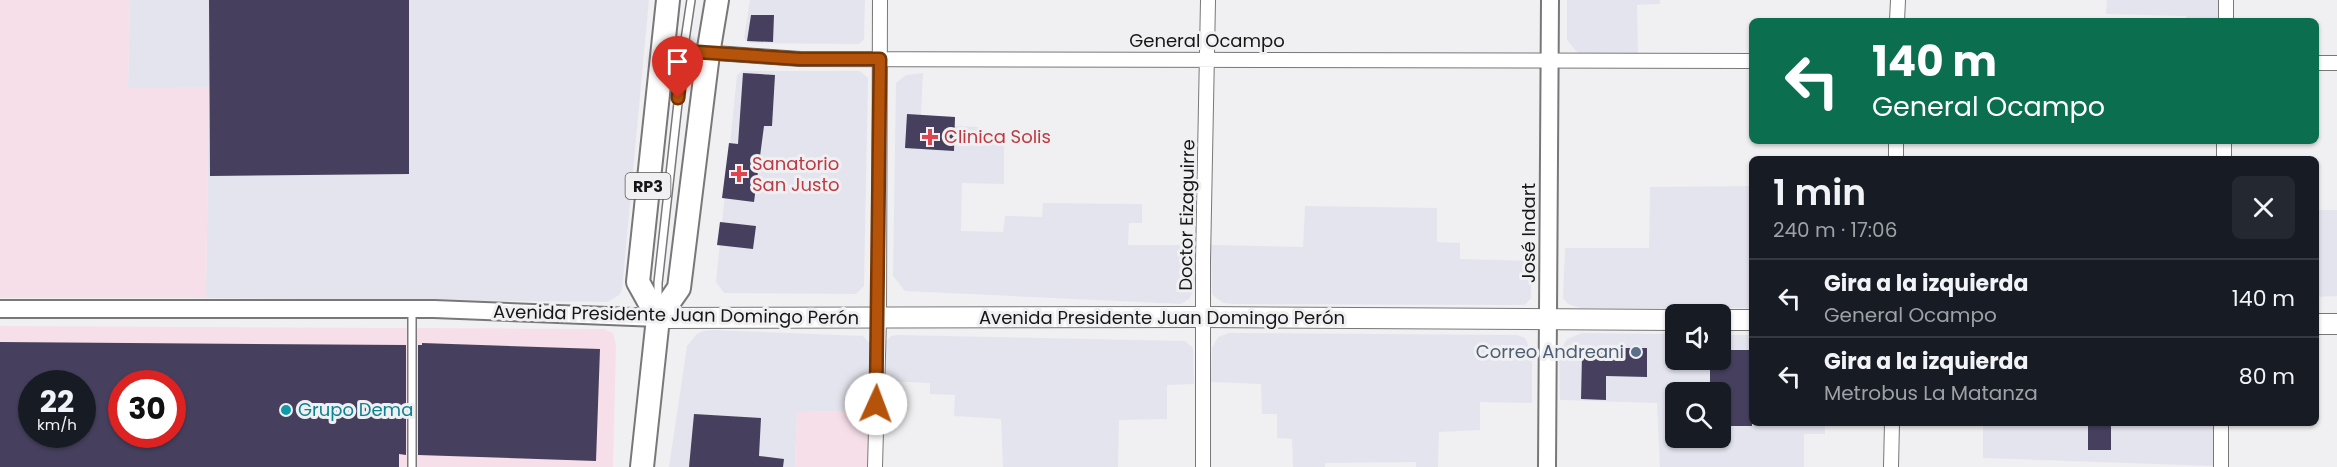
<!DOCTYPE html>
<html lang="es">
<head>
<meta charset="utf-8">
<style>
	body { margin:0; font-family:Poppins,sans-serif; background:#242831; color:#f1f3f6; height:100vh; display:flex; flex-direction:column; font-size:22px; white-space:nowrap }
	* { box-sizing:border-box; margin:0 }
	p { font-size:20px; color:#9ea1a6 }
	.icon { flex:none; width:33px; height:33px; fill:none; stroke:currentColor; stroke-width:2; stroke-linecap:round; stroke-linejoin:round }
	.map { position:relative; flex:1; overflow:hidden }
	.sheet { position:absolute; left:1749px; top:156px; width:570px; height:270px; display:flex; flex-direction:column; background:#171b24; border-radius:9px; box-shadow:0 2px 4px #0004 }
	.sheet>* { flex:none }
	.guide { position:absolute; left:1749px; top:18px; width:570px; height:126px; border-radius:9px; box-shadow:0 2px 4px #0004; background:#0b6e4f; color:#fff; overflow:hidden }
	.tools { position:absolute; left:1665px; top:304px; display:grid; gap:12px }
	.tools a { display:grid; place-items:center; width:66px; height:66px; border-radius:9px; background:#171b24; box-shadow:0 2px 4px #0004; font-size:30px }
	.speed { position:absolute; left:18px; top:370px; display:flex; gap:12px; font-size:30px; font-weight:700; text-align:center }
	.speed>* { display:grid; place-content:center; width:78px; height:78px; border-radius:50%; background:#171b24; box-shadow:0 2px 4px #0004; line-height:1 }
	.speed small { font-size:15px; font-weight:400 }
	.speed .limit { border:9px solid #d22; background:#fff; color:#111 }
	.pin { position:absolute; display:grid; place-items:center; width:51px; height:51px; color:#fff; margin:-62px -26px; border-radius:50% 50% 50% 0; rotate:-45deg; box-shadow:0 0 6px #0007 }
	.pin .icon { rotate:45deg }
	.me { position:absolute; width:66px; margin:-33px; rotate:2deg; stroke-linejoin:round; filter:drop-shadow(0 0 4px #0008) }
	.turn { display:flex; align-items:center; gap:21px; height:126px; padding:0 24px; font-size:27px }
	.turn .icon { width:78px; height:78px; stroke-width:2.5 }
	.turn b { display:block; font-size:42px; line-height:51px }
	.round { display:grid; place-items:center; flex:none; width:63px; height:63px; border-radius:9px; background:#242831 }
	.headline { display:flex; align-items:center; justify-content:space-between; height:102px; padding:0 24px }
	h1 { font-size:36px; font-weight:600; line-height:45px }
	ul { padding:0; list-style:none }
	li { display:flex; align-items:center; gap:18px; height:78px; padding:0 24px; border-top:2px solid #363941 }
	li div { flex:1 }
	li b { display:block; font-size:22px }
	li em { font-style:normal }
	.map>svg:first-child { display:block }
</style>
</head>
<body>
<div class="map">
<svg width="2337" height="467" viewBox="0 0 2337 467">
	<rect width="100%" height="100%" fill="#f0f0f2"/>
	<path fill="#e4e4ee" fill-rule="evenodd" d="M130 0H649L622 290 619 295 608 302 206 298 209 88H128Z
		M750 0H865L864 39 859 44 748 43 744 38Z
		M1567 0H1660V4L1637 5 1638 56 1582 55 1576 51 1567 40Z
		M2107 0H2221L2220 21H2187L2186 16 2106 14Z
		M743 71H860L868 78 864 286 856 294 724 293 716 282 737 75Z
		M923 73 921 115 955 117V126L979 127V130L1004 132V184L962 183 961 231 1003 232 1005 216 1042 217 1043 203 1142 204V223H1129L1128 245H1197L1196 287 1189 299 1181 304 905 291 893 276 896 83 906 75Z
		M1752 186V308H1580L1568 304 1563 298 1565 248H1649L1650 187Z
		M1305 206 1437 208V242L1460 243V259L1532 261 1531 298 1525 305 1233 304 1223 303 1214 296 1212 293 1211 245 1303 247Z
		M2316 210H2337V296L2316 297Z
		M713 330 863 336 873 347 872 411 797 412 795 467H669L687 346 697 334 703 331Z
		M1229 333 1517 335 1525 338 1532 353V403L1480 402V430L1439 432 1438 467H1416V462L1325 463V467H1293L1292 439 1277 438V414H1262L1261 384 1211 382 1212 348 1218 337Z
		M1582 333 1675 334 1676 360H1720L1721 335H1752V423H1825V434H1804V467H1660L1657 403 1560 400 1559 357 1562 347 1567 339ZM1676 393H1720V438H1676Z
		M897 335 1185 341 1193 348 1194 384 1167 385V419L1119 420 1118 467H1003L1001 419 954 416 955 395 930 394V383L884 381V344L891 336Z
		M1983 423H2213V466L1983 458Z"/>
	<path fill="#f7dfe9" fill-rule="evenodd" d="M0 0H130L128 88 209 87 206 298H0Z
		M0 326 604 329 613 333 616 345 613 467H0ZM32 384H82V435H32ZM122 384H172V435H122Z
		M872 411 869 467H795L797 412Z"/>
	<path fill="#46405e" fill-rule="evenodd" d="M209 0H409V174L210 176Z
		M751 15H774L773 42 747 41Z
		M743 73 775 75 772 126H764L754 202 722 198 729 143 738 144Z
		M907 114 955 117 954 151 905 148Z
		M720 222 756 226 753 249 717 245Z
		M0 342 406 345V455L399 454V467H0ZM32 384H82V435H32ZM122 384H172V435H122Z
		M422 343 600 349 596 461 418 455V345H422Z
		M1593 348H1647V377L1606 376V400L1581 399 1582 355Z
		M1720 350H1752V426H1720V393H1710V360H1720Z
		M694 414 761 418 759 456 784 459 783 467H689Z
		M2088 423H2111V450H2088Z"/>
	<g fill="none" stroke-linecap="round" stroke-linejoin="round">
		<g stroke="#787879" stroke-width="10">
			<path id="service" d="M658 301V283L685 40 691 0
				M412 467V311"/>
		</g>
		<g stroke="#787879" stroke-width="16">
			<path id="minor" d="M1897 21 1898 0
				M2226 21V0
				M661 49 800 59 1752 61
				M2316 63H2337
				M1896 159V141
				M2224 159V141
				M2221 423V467
				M875 467 879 319 880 0
				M1203 467V261L1208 0
				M1891 467 1892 423"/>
		</g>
		<g stroke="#787879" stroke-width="20">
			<path id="tertiary" d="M0 309H434L658 318
				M1547 467 1550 0"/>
		</g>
		<g stroke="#787879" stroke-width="22">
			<path id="secondary" d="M658 318 1204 317 1676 320
				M1720 320H1752
				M2316 324H2337"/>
		</g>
		<g stroke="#787879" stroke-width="26">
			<path id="trunk" d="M658 318 679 288 708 54 717 0
				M642 467 658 318 638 282 668 0"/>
		</g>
		<use href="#service" stroke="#fff" stroke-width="7"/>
		<use href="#minor" stroke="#fff" stroke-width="14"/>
		<use href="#tertiary" stroke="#fff" stroke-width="16"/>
		<use href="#secondary" stroke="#fff" stroke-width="20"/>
		<use href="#trunk" stroke="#fff" stroke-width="22"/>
	</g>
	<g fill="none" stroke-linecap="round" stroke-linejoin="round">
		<g stroke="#753606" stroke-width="15">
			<path id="route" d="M678 98 683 51 800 59H880L876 404"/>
		</g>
		<use href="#route" stroke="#b45309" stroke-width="10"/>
	</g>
	<g fill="#e0444e" stroke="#f0f0f2" stroke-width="2">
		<path d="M927 128h6v6h6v6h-6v6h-6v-6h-6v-6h6z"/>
		<path d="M736 165h6v6h6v6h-6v6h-6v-6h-6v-6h6z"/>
	</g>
	<circle fill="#5c6f8a" stroke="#f0f0f2" stroke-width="2" cx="1636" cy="352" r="6"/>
	<circle fill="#0f9aa8" stroke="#f0f0f2" stroke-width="2" cx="286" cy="410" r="6"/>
	<g text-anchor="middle" stroke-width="6" stroke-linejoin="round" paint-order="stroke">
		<rect fill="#f0f0f2" stroke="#575758" stroke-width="1.5" x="625.5" y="173" width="45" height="26" rx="4.5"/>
		<g font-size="16" font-weight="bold" fill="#161616">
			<text x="648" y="192">RP3</text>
		</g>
		<g font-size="18" fill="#161616" stroke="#f0f0f2">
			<text x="1207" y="47">General Ocampo</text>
			<text transform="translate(1187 215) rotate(-89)" y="6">Doctor Eizaguirre</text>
			<text transform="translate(1529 233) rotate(-90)" y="6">José Indart</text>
			<text transform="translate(676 315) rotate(1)" y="6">Avenida Presidente Juan Domingo Perón</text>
			<text x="1162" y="324">Avenida Presidente Juan Domingo Perón</text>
		</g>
		<g font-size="18" fill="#be3a42" stroke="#f0f0f2" text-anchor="start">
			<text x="944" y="143">Clinica Solis</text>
			<text x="752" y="170">Sanatorio<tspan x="752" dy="21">San Justo</tspan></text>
		</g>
		<g font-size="18" fill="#4e5e75" stroke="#f0f0f2" text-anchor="end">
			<text x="1624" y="358">Correo Andreani</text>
		</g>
		<g font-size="18" fill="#0d838f" stroke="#f0f0f2" text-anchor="start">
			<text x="298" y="416">Grupo Dema</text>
		</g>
	</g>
</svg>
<div class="tools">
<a><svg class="icon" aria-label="sound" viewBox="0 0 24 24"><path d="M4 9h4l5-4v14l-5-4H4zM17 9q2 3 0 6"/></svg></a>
<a><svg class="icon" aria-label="search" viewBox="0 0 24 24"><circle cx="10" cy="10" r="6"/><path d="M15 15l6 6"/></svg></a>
</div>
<div class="speed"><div>22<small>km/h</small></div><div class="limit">30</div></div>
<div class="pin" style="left:678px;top:98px;background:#d93025"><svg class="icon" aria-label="arrive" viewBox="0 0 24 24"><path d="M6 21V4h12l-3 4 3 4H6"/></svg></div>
<svg class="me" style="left:876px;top:404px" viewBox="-20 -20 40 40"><circle r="19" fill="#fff"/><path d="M0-13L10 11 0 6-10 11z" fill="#b45309"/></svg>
<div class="guide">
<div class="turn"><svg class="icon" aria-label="left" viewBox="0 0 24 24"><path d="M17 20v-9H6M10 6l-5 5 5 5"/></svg><div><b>140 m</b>General Ocampo</div></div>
</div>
<section class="sheet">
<div class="headline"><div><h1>1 min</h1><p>240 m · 17:06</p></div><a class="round"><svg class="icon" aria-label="close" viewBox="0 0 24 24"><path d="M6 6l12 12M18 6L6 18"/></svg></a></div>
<ul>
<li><svg class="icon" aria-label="left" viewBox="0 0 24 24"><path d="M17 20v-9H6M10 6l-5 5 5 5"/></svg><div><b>Gira a la izquierda</b><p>General Ocampo</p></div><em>140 m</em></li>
<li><svg class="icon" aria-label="left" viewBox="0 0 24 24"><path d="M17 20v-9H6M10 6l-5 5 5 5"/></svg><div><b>Gira a la izquierda</b><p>Metrobus La Matanza</p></div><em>80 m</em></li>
</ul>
</section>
</div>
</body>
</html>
